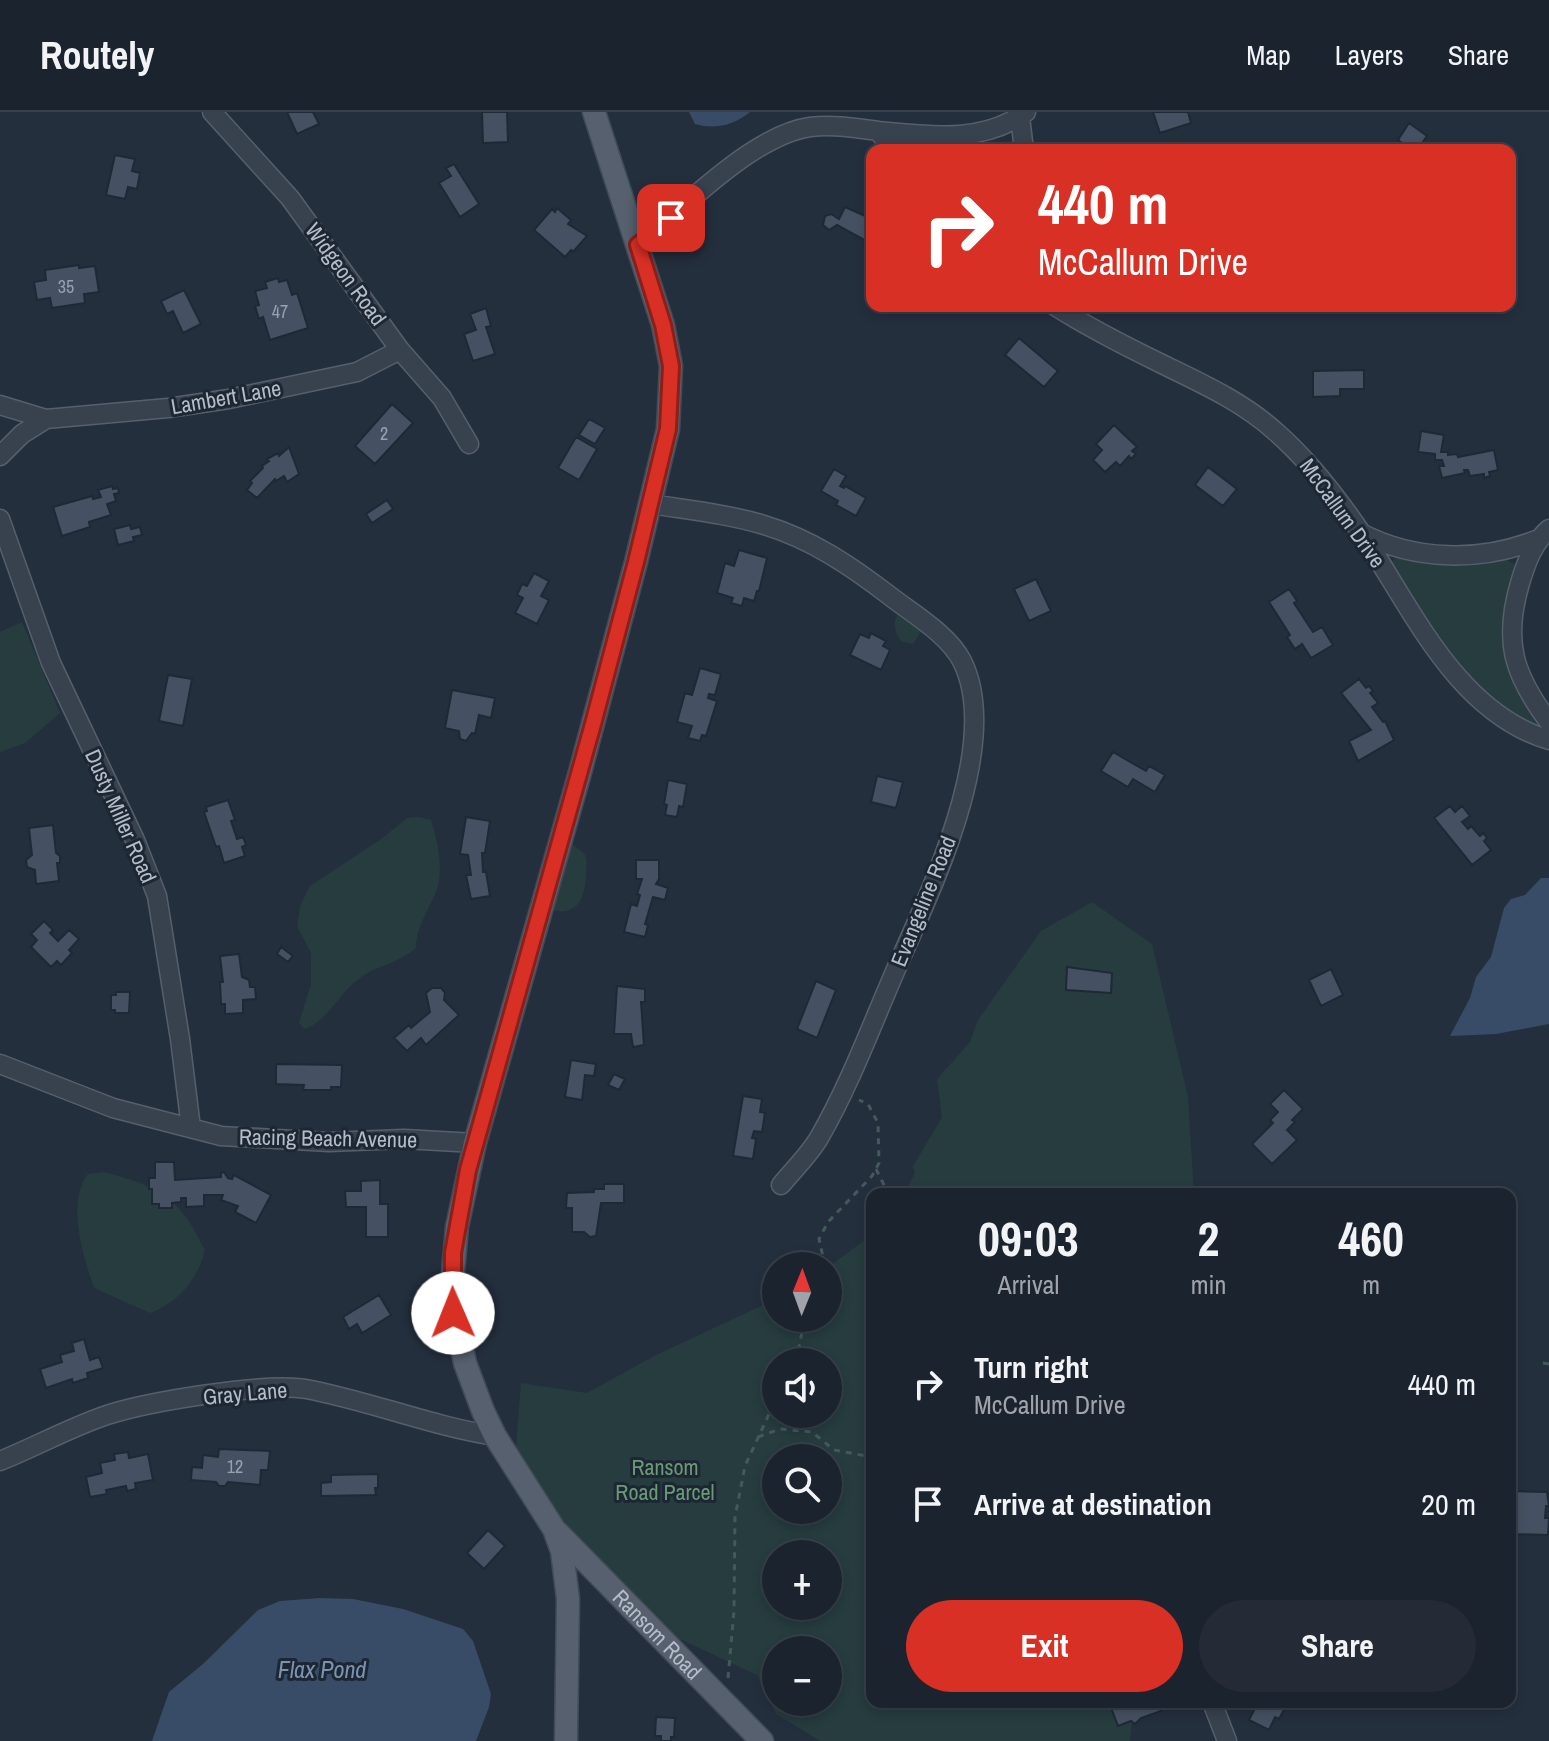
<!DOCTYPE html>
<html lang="en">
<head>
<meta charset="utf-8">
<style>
	body { margin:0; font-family:"Archivo Narrow",sans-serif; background:#242b36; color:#f1f3f6; height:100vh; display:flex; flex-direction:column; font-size:30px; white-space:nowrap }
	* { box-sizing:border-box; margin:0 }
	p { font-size:26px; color:#a0a4aa }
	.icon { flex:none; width:44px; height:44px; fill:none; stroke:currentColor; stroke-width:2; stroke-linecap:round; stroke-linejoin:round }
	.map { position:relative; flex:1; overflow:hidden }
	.side { position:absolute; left:866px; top:1076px; width:650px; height:520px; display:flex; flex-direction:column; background:#1b232e; border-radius:16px; box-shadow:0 4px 12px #0003,0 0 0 2px #39404a }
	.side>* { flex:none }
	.top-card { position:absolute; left:866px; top:32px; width:650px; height:168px; border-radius:16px; box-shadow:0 4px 12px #0003,0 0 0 2px #39404a; background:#d93025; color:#fff; overflow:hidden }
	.needle { width:52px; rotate:1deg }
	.buttons { position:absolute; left:762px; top:1140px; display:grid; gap:16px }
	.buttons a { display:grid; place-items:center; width:80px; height:80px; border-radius:50%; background:#1b232e; box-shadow:0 4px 12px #0003,0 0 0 2px #39404a; font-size:40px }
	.pin { position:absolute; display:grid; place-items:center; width:68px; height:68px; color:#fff; margin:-34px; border-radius:16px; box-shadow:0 4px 12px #0006 }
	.me { position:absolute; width:88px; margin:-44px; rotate:359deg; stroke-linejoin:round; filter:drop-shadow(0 0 6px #0008) }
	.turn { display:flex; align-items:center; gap:28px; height:168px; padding:0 40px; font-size:36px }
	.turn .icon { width:104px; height:104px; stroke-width:2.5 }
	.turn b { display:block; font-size:56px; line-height:68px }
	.eta { display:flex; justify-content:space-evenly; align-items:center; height:136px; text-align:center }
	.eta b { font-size:48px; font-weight:800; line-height:56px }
	.button { display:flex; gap:16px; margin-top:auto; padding:16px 40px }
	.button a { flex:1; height:92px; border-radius:48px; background:#d93025; color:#fff; font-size:32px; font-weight:800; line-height:92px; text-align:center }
	.button a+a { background:#242b36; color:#f1f3f6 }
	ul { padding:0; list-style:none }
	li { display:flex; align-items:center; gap:24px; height:120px; padding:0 40px }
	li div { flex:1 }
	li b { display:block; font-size:30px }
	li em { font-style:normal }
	header { display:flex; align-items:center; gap:48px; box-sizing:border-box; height:112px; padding:0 40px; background:#1b232e; border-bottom:2px solid #39404a }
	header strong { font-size:38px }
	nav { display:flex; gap:44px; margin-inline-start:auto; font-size:28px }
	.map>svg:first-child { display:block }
</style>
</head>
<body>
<header>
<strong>Routely</strong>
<nav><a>Map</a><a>Layers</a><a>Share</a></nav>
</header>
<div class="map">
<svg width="1549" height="1629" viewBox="0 0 1549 1629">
	<rect width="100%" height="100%" fill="#242f3e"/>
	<path fill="#263c3f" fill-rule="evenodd" d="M1396 443 1503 446 1516 453 1507 494 1543 614C1484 606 1422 500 1390 454Z
		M899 499 923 517 913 532 901 529C893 518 893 510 899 499Z
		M22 510 60 601 25 631 0 640V520Z
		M418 705 431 708C437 727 444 757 437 777 430 796 416 815 416 836 396 853 377 853 360 866 339 880 328 910 304 917L299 911 311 872V841L297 814 300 794 310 774 384 725 407 706Z
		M569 731C574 734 582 738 585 743 588 748 586 757 586 763 585 786 578 804 552 798Z
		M1092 790 1152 832 1188 985 1194 1082H904L915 1061 913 1054 942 1005 937 967 970 930 978 908 1041 819Z
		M104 1060C160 1075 179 1084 205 1138 198 1167 178 1191 150 1201L94 1176C83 1144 66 1090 88 1062Z
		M872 1123V1590H1134L1130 1629H820L776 1602 757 1563 637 1507 514 1360 521 1271 587 1281 654 1244 776 1187V1206H828V1155ZM776 1250H828V1302H776ZM776 1346H828V1398H776ZM776 1442H828V1494H776ZM776 1538H828V1590H776Z"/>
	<path fill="#394c67" d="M689 0H750C734 13 715 18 695 12Z
		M1541 766H1549V912L1496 922 1450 924 1470 886 1476 865 1491 845 1504 796 1511 787 1525 783Z
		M320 1486 353 1487 403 1497 463 1517 473 1529 491 1582 489 1595 476 1629H152L169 1580 203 1552 258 1498 280 1489Z"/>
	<path fill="#455162" stroke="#1f2835" stroke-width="2" d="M287 0H313L319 12 297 22Z
		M482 0H507L508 30 483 31Z
		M1153 0H1188L1191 11 1160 21Z
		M1409 11 1427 24 1417 38H1397L1402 31 1398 28Z
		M115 43 135 47 132 59 140 61 137 77 128 75 125 87 106 83Z
		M454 52 479 92 460 105 439 71 451 64 446 56Z
		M845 95 872 107V123L868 130 837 113 829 118 823 113 825 104 831 102 839 107Z
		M557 96 571 108 568 112 587 124 573 140 571 138 565 145 534 118 552 97 555 100Z
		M79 153V156L95 154 99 180 84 182 85 191 52 196 50 186 37 188 34 170 46 168 45 158Z
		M278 166 279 170 287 168 292 183 297 181 308 216 270 228 263 205 259 207 255 194 259 193 255 179 267 176 265 170Z
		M184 178 201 212 183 221 173 199 167 202 161 189Z
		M486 196 491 214 486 215 495 242 473 249 464 222 476 218 470 202Z
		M1019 226 1058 259 1044 275 1005 243Z
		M1364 258V277H1340V284L1313 285V259Z
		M392 292 413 311 375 352 355 334Z
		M589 307 605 316 595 332 579 323Z
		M1114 313 1137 335 1132 339 1136 342 1131 347 1129 344 1120 354 1116 350 1105 360 1093 348 1102 338 1096 332Z
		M1421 319 1444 323 1441 340H1448V343L1457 342 1458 345 1494 338 1498 358 1489 360 1490 364 1484 366V362L1470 364 1468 358H1464L1465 361 1442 366 1439 354H1444L1442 348H1435V342L1418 340Z
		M576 325 597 337 579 368 558 356Z
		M289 335 299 362 287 370 284 364 276 369 275 367 257 386 247 378 252 371 250 369 263 356 262 354 269 349 267 347 278 341 279 344Z
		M1208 355 1237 377 1223 394 1195 373Z
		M834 357 846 364 840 374 844 376 845 374 866 386 856 404 836 393 838 389 821 379Z
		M112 374 113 377 118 376 119 381 114 382 116 389 107 392 111 403 89 410 90 415 62 424 53 395 92 384 93 387 101 385 98 378Z
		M387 388 393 397 372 411 366 402Z
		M130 413 131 417 140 415 142 423 133 425 134 429 118 433 114 417Z
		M739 438 767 446 759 479H757L754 489 744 486 742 494 731 491 733 486 717 481 725 451 734 454Z
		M534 461 549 469 541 484 549 488 537 512 515 501 523 486 517 483 522 472 527 474Z
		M1036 467 1051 499 1029 509 1014 477Z
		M1289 477 1297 489 1294 491 1313 520 1322 515 1333 533 1311 546 1302 532 1295 537 1287 525 1290 523 1269 490Z
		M871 521 886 529 883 534 890 538 881 558 850 543 860 522 869 526Z
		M700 556 721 562 715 583 709 582 708 586 717 589 706 624 702 623 700 629 688 626 692 614 677 610 685 581 692 583Z
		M168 563 192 567 183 614 159 609Z
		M1359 567 1366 576 1369 574 1373 579 1370 581 1378 591 1372 595 1383 610 1385 609 1394 628 1358 649 1349 629 1371 618 1341 581Z
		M452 578 495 586 491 606 479 603 475 622 472 621 466 629 460 627 459 619 445 616Z
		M1113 640 1146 659 1149 654 1165 663 1155 680 1133 667 1128 675 1101 659Z
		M877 664 903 670 896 696 871 690Z
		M668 668 687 672 683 695 679 694 677 705 665 703 667 693 664 692Z
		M228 688 235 708 231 709 237 727 243 725 246 733 242 735 245 744 224 751 219 734 216 735 204 700 207 699 206 695Z
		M1450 694 1455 700 1462 694 1470 704 1462 710 1468 717 1471 714 1480 724 1483 721 1487 726 1484 729 1491 738 1472 753 1434 706Z
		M466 705 490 709 485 741H482L483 760H486L490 784 471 787 466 763H471L468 743 460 742Z
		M53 713 56 741 60 744V751H57L59 769 36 772 35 758 27 755 26 748 32 743 29 716Z
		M636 748H659V767L656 772 668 776 665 788 653 785 645 812 648 813 645 825 624 820 631 792 637 794 640 783 637 782 642 767H636Z
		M44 809 53 818 50 821 58 829 69 818 79 827 69 838 72 841 61 853 57 849 51 855 31 835 37 828 31 822Z
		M281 835 293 844 288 850 277 842Z
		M239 842 242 865 249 868 250 875H255L256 887 243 888V901L225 902V892H221L220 870H223L220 844Z
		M1067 855 1112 861 1111 881 1066 878Z
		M1331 857 1343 883 1321 894 1309 868Z
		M816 869 836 878 817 926 797 917Z
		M617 874 645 877V890H641L644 933 633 935 631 922H614Z
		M432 876H441L445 881 444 888 459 903 426 933 421 926 407 939 394 926 409 913 411 916 430 900 426 881Z
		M116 880H130L129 901H115V898H111V883H116Z
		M571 948 596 952 594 964 585 963 582 988 565 985Z
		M276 952 342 953 341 975H331V978H303L304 973 276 972Z
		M614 962 625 967 619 978 608 973Z
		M1284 978 1303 997 1292 1008 1295 1010 1287 1018 1297 1028 1272 1052 1252 1032 1273 1011 1270 1008 1278 1000 1270 992Z
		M743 984 762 987 760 1000 765 1001 762 1020 754 1019 752 1026 756 1027 753 1047 733 1044Z
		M155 1050H174L175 1068 221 1065V1061L224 1060 228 1066 232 1067 234 1063 271 1083 256 1111 235 1100 238 1094 221 1088 223 1083H204V1094L186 1095V1086H181V1090L172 1091V1096H159V1092H152V1077H149V1066H155Z
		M380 1068V1092H388V1125H366V1095H346L345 1079H361V1069Z
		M604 1072H624V1091H601L596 1124 590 1125 584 1120H572V1096H566L567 1081 594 1080V1077H604Z
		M379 1183 391 1203 362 1221 357 1212 349 1217 343 1205Z
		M84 1227 90 1248 99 1245 103 1256 87 1261 88 1266 73 1271 72 1267 46 1276 40 1257 62 1250 60 1243 74 1239 72 1231Z
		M219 1337 270 1339 268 1358H261L260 1373 228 1370 225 1374H219L216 1370 191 1368 192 1355 202 1356 203 1343 218 1345Z
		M128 1340 129 1346 148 1342 153 1368 135 1371 136 1377 127 1379 126 1374 106 1378 107 1382 90 1385 86 1365 102 1361 100 1351 115 1348 114 1342Z
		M378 1362V1376H375L376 1383 321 1384V1371L331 1370V1363Z
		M1510 1379 1547 1380 1549 1394H1546L1545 1406H1549L1548 1423 1510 1422Z
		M488 1418 505 1434 484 1457 467 1441Z
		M1113 1590H1158L1161 1599 1141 1606 1135 1612 1131 1609 1118 1614 1110 1593Z
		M1258 1590H1278L1286 1594 1279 1607 1275 1605 1269 1618 1249 1608Z
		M656 1605 675 1606 674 1625H671V1629H661V1624H655Z"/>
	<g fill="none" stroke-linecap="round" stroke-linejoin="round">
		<g stroke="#565f6c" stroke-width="21">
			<path id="minor" d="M212 0 290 86 400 238 442 286 469 332
				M1020 5 1024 38
				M878 19C929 24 982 32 1026 0
				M638 133C683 96 753 23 810 15 833 12 856 16 878 19L893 38
				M1055 194C1089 216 1125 234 1162 252 1201 271 1243 290 1276 320 1309 349 1337 385 1362 422 1412 496 1456 600 1549 628
				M0 293 46 307 168 296 229 287 357 260 400 238
				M0 344 22 322 46 307
				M651 392C688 398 728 402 764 413 811 427 851 454 890 484 913 502 948 522 962 549 1001 627 937 765 904 839 876 901 853 967 819 1026 809 1043 793 1058 781 1073
				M0 407 51 551 135 728 157 784 180 927 191 1016
				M1549 417C1533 431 1526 451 1520 471 1503 529 1513 562 1549 610
				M1361 421C1415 449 1480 450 1536 428
				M0 952 113 996 221 1024 329 1030 404 1027 475 1031
				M0 1349C35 1335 71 1315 107 1303 147 1290 265 1270 306 1277 370 1289 431 1314 495 1324
				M1212 1590 1227 1629"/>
		</g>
		<g stroke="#414a57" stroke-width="25">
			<g id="major">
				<path id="s1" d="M558 1421 762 1629"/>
				<path d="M566 1629 568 1487 562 1439 554 1417 495 1324 483 1299 465 1251 451 1183 457 1115 475 1031 579 664 636 450 668 317 671 254 663 213 594 0"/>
			</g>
		</g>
		<path stroke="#44595c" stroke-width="3" stroke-dasharray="6 6" stroke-linecap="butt" d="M876 1057 886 1077 894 1082
			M825 1154 819 1127 828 1110 872 1064 879 1051 878 1011 868 992 859 988
			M796 1250 802 1220 810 1206
			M1543 1251 1549 1252
			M758 1325 780 1317 812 1320 834 1338 872 1345
			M728 1566 734 1499 735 1405 745 1354 776 1287"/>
		<use href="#minor" stroke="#38414e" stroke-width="18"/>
		<use href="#major" stroke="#56606e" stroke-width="22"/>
	</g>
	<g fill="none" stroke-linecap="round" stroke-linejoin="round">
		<g stroke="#8d1f18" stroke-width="20">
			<path id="route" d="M453 1201V1141L468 1058 593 612 636 450 668 317 671 254 663 213 638 133 671 106"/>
		</g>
		<use href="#route" stroke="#d93025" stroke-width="14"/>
	</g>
	<g text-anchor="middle" stroke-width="6" stroke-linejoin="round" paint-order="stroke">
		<g font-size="18" fill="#98a1af">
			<text x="66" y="181">35</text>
			<text x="280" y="206">47</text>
			<text x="384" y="328">2</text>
			<text x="235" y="1361">12</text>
		</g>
		<g font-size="22" fill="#b4bcc9" stroke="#1d2633">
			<text transform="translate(346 162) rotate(54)" y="8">Widgeon Road</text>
			<text transform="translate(226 285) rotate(-10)" y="8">Lambert Lane</text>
			<text transform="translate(1343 401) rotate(54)" y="8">McCallum Drive</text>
			<text transform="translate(121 704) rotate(66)" y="8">Dusty Miller Road</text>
			<text transform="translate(923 789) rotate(-68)" y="8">Evangeline Road</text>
			<text transform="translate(328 1026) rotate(1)" y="8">Racing Beach Avenue</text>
			<text transform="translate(245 1281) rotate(-5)" y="8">Gray Lane</text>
			<text dy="8" stroke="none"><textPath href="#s1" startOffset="142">Ransom Road</textPath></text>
		</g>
		<g font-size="22" fill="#6b9a76" stroke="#1d2633">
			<text x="665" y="1363">Ransom<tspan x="665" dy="25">Road Parcel</tspan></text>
		</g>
		<g font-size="24" font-style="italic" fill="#7c92b1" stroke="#1d2633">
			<text x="322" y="1566">Flax Pond</text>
		</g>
	</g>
</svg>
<div class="buttons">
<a><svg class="needle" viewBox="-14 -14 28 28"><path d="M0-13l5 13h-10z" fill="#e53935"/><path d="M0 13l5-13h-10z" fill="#a0a4aa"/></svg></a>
<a><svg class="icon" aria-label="sound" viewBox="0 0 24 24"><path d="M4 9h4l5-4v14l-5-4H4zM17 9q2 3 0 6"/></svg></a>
<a><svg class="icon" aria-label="search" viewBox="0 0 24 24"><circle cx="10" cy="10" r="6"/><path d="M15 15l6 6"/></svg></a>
<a>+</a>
<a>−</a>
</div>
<div class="pin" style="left:671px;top:106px;background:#d93025"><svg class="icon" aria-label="arrive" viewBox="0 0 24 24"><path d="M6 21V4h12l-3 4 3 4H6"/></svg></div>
<svg class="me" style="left:453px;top:1201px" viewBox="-20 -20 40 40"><circle r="19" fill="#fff"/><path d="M0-13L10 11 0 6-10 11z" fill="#d93025"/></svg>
<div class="top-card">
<div class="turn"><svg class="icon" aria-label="right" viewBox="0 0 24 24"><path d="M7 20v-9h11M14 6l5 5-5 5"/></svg><div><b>440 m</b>McCallum Drive</div></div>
</div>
<section class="side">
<div class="eta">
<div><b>09:03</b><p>Arrival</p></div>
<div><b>2</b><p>min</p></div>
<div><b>460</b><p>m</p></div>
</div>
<ul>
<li><svg class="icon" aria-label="right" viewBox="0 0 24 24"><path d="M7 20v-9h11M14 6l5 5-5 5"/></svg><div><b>Turn right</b><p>McCallum Drive</p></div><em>440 m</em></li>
<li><svg class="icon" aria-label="arrive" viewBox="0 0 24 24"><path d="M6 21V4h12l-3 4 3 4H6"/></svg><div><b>Arrive at destination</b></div><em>20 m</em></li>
</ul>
<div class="button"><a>Exit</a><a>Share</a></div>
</section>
</div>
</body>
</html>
